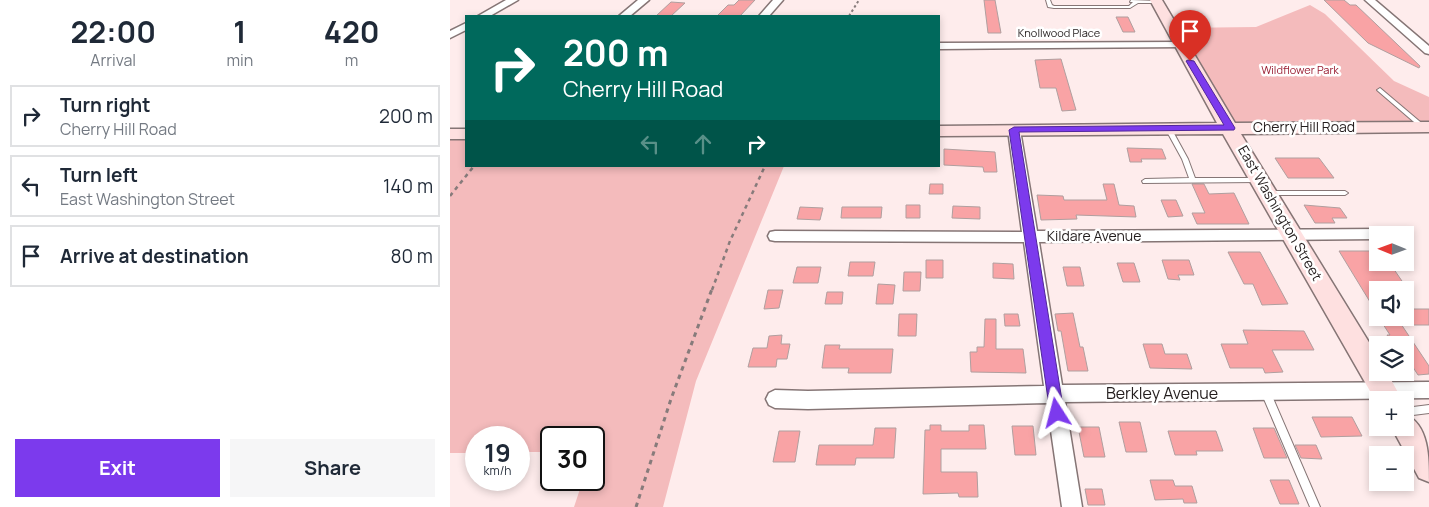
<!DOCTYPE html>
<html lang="en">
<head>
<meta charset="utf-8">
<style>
	body { margin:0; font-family:Manrope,sans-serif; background:#f6f6f7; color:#1f2937; height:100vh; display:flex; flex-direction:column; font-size:19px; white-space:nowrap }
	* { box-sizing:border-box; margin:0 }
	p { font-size:16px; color:#747a83 }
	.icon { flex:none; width:28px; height:28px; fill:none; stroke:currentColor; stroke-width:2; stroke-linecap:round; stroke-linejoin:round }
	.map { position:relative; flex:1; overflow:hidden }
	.panel { display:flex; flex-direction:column; background:#fff; width:450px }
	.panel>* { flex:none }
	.banner { position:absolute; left:15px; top:15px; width:475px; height:152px; border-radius:0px; box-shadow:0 2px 8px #0003; background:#00695c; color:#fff; overflow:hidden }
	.needle { width:32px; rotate:271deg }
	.fabs { position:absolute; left:919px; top:226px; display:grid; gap:10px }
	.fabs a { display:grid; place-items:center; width:45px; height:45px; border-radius:0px; background:#fff; box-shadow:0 2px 8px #0003; font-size:25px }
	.speed { position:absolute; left:15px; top:426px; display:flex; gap:10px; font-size:25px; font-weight:700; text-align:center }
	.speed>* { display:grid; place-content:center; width:65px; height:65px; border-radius:50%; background:#fff; box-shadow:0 2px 8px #0003; line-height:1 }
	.speed small { font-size:12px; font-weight:400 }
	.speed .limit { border:2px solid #111; border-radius:8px; background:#fff; color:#111 }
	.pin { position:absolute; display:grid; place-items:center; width:42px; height:42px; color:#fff; margin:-51px -21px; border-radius:50% 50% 50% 0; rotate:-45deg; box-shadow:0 0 5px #0007 }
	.pin .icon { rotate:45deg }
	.me { position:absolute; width:55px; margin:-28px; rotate:351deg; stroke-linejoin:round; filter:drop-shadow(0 0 4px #0008) }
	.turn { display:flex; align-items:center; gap:18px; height:105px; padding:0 15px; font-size:22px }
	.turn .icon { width:65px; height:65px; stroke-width:2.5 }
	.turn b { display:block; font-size:35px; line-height:42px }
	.lanes { display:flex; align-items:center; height:48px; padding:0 15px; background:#0003; justify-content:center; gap:25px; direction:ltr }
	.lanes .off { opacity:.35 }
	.eta { display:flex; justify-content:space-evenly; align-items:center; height:85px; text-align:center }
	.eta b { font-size:30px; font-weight:700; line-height:35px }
	.button { display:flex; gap:10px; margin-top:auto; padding:10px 15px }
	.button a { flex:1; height:58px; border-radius:0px; background:#7c3aed; color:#fff; font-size:20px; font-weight:700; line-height:58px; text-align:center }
	.button a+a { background:#f6f6f7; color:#1f2937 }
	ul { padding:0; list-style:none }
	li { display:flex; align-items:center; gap:15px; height:62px; margin:0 10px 8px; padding:0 5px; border:2px solid #e0e1e3; border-radius:0px }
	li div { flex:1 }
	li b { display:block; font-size:19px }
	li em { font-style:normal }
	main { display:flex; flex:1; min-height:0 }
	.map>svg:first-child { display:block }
</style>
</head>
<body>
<main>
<section class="panel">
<div class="eta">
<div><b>22:00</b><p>Arrival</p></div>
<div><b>1</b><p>min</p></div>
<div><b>420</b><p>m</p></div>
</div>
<ul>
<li><svg class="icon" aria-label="right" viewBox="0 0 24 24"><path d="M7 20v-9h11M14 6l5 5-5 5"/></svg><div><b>Turn right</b><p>Cherry Hill Road</p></div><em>200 m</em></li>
<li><svg class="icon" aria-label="left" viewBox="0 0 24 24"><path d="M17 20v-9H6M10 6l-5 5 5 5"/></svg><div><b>Turn left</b><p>East Washington Street</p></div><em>140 m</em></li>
<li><svg class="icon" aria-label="arrive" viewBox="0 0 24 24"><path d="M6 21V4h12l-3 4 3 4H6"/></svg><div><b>Arrive at destination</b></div><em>80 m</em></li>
</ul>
<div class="button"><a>Exit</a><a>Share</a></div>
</section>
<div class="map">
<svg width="979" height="507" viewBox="0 0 979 507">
	<rect width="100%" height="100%" fill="#feecec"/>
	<path fill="#f4bbbc" d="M860 5 875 14 944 81 979 97V125L782 126 724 28 806 27Z
		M0 139H16V166H334L246 381 213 507H124L133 480H144V438H101V454L93 452H69V438H26V453H0Z"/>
	<path fill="#f9a3a5" stroke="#b09f9f" d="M289 0H305L290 16H267L278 5H284Z
		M534 0H545L551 33H538Z
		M874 0H894L900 5H906L970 66 969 68 918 43Z
		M221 2 235 3 221 16H206Z
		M666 17H678L685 32H673Z
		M611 59 626 110 612 111 606 88H590L585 60Z
		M677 148 712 149 716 159H691L692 162H680Z
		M494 149 545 152 547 172H534L533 167 494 165Z
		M825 158H869L884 178H838Z
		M480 184H493V194H479Z
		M653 184H664L669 205 684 206 686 217 626 215 627 219 591 220 587 195 613 196 614 200H657Z
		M742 184H754L759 194 784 193 799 224H747L742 213H755Z
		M711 200H726L733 216 718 217Z
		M456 205H470V218H456Z
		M854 205 890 208 897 218H882L885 223H865Z
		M503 206 530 207V219L502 218Z
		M350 207 373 208 370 220 347 219Z
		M392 207H432L431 218H391Z
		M889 251H928V262H939L954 284H928V315Z
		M778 252H810L838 304 812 305 803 284H794Z
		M476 260H493V278H476Z
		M712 260H739L744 275H728L730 280 718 279Z
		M400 262H425L423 276H398Z
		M543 263 563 264 564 279 543 278Z
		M667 263H684L690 282H673Z
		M347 267H371L368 283H343Z
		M613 267H630L634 286H617Z
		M454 272H471L470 291H453Z
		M428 284 445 285 443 304H426Z
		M318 290H333L329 308 314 309Z
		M377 292H393L392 304H375Z
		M955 309H979V325H955Z
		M623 313 630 347H633L638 371H618L611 331H608L605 314Z
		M449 314H467L466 336H448Z
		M554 314H568L570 326H555Z
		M929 318H947L979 366V374L968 375 955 355V345H943L937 335H940Z
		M535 319H546V349H573L576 373 521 372 520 352H527V347H534Z
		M793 330 854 331 864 350H822L833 372 815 373 813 368H780L771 344H798Z
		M332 335 331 344H340L337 359H327L326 367H298L303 348H317L319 336Z
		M693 344H712L715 354H737L742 369 700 368Z
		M375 345H390L389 349H443L441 373H398L399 368H372Z
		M862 417H902L912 436 871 437Z
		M669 422H690L697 452H676Z
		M480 425H491V431H519V425H534L536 449H491V472H527L528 497H509L508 493 473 494 475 430H480Z
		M562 426H583L586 455H565Z
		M628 427H649L655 457H634Z
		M425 428H446L444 458H406L405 465H366L369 445H423Z
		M803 428H824L837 458H814Z
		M329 431H350L345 462H323Z
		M718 431H766L773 451H746L747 455H725Z
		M845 445H866L872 459 851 458Z
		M700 480H723L725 486H742L747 503H734L733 499 705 500Z
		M820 480H839L849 504H830Z
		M635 489H652L655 505H638Z"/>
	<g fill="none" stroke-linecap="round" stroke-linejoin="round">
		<g stroke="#857575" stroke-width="2">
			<path id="lane" d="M596 0H600L602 5 604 6H679L683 2H680L681 0 707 1 709 2 707 3H688L680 8H604L598 7Z
				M930 88 975 126V128H971L928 91 927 90Z
				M718 126 721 128 738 159 745 178H809L812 180 809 182 693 183 692 181 695 179 739 178 732 159 715 128Z
				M817 191H895L898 193 895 195H819L816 193Z
				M816 388 819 389 870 507H860L811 392 813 389Z
				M979 405V413L955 416V408Z"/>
		</g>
		<g stroke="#857575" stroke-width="3">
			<path id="street" d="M56 0H68L40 16H28Z
				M188 0H199L180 16H169Z
				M323 0H333L319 16H309Z
				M915 0H925L979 46V54L975 53Z
				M16 23V30L0 38V31Z
				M730 42 735 45 734 47 489 49V43Z
				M564 126 570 130 587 231 933 229 938 230 940 234 928 235V239L589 242 612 385 979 382V398L615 402 632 507H612L597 403 358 409 325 408 319 405 316 399 319 393 325 390 358 391 594 386 574 242 325 241 320 240 318 236 320 232 325 231 572 232 558 130Z"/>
		</g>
		<g stroke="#857575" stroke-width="3">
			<path id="secondary" d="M700 0H712L785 123 979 122V132L791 134 928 357V372H937L952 400H928V405L773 134 489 136V126L767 123Z
				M0 129H16V139H0Z
				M955 414C979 425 979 457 979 482L969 478 942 428H955Z"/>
		</g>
		<path stroke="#877b7b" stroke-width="2" stroke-dasharray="2.5 2.5" stroke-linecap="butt" d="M399 16 409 0"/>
		<path stroke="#877b7b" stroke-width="2.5" stroke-dasharray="4 4" stroke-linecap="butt" d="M0 196 24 166
			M262 290 280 241 315 166"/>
		<path stroke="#877b7b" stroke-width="3" stroke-dasharray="4.5 4.5" stroke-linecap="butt" d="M186 507 221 399 262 289"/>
		<use href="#lane" fill="#fff" fill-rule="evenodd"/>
		<use href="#street" fill="#fff" fill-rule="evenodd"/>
		<use href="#secondary" fill="#fee0e0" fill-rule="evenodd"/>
	</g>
	<path fill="#7c3aed" stroke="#51269a" d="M738 60 744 61 785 128 784 130 569 132 614 413 612 417 607 419 602 417 600 413 559 130 564 127 774 125 736 61Z"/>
	<g text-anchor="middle" stroke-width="5" stroke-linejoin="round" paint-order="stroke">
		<g font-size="11" fill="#231d1d" stroke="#fff">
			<text x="609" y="37">Knollwood Place</text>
		</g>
		<g font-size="11" fill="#981c31" stroke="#fff">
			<text x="850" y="74">Wildflower Park</text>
		</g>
		<g font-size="14" fill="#231d1d" stroke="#fff">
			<text x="854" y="132">Cherry Hill Road</text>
			<text transform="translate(830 213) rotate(60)" y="5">East Washington Street</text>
			<text x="644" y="241">Kildare Avenue</text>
		</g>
		<g font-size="16" fill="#231d1d" stroke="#fff">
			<text x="712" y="399">Berkley Avenue</text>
		</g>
	</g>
</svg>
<div class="fabs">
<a><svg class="needle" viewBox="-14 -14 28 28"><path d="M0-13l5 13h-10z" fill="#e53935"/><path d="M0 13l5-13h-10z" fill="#747a83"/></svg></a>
<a><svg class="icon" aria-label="sound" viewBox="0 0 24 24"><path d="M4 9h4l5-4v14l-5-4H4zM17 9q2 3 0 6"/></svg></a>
<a><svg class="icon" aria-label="layers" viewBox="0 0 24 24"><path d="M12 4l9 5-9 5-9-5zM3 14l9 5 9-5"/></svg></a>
<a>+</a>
<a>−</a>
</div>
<div class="speed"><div>19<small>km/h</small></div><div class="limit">30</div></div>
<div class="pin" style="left:740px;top:61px;background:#d93025"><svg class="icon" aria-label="arrive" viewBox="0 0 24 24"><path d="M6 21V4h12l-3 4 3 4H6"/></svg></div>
<svg class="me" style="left:607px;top:413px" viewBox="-20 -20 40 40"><path d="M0-17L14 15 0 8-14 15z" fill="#7c3aed" stroke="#fff" stroke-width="4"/></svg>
<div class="banner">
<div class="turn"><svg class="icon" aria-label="right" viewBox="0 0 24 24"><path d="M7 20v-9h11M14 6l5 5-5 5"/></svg><div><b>200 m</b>Cherry Hill Road</div></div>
<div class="lanes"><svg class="icon off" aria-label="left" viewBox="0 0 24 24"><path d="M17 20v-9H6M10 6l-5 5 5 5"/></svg><svg class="icon off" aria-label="ahead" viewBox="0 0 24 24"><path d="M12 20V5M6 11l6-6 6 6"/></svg><svg class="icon" aria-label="right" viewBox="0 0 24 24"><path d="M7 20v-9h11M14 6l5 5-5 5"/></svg></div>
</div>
</div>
</main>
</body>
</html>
